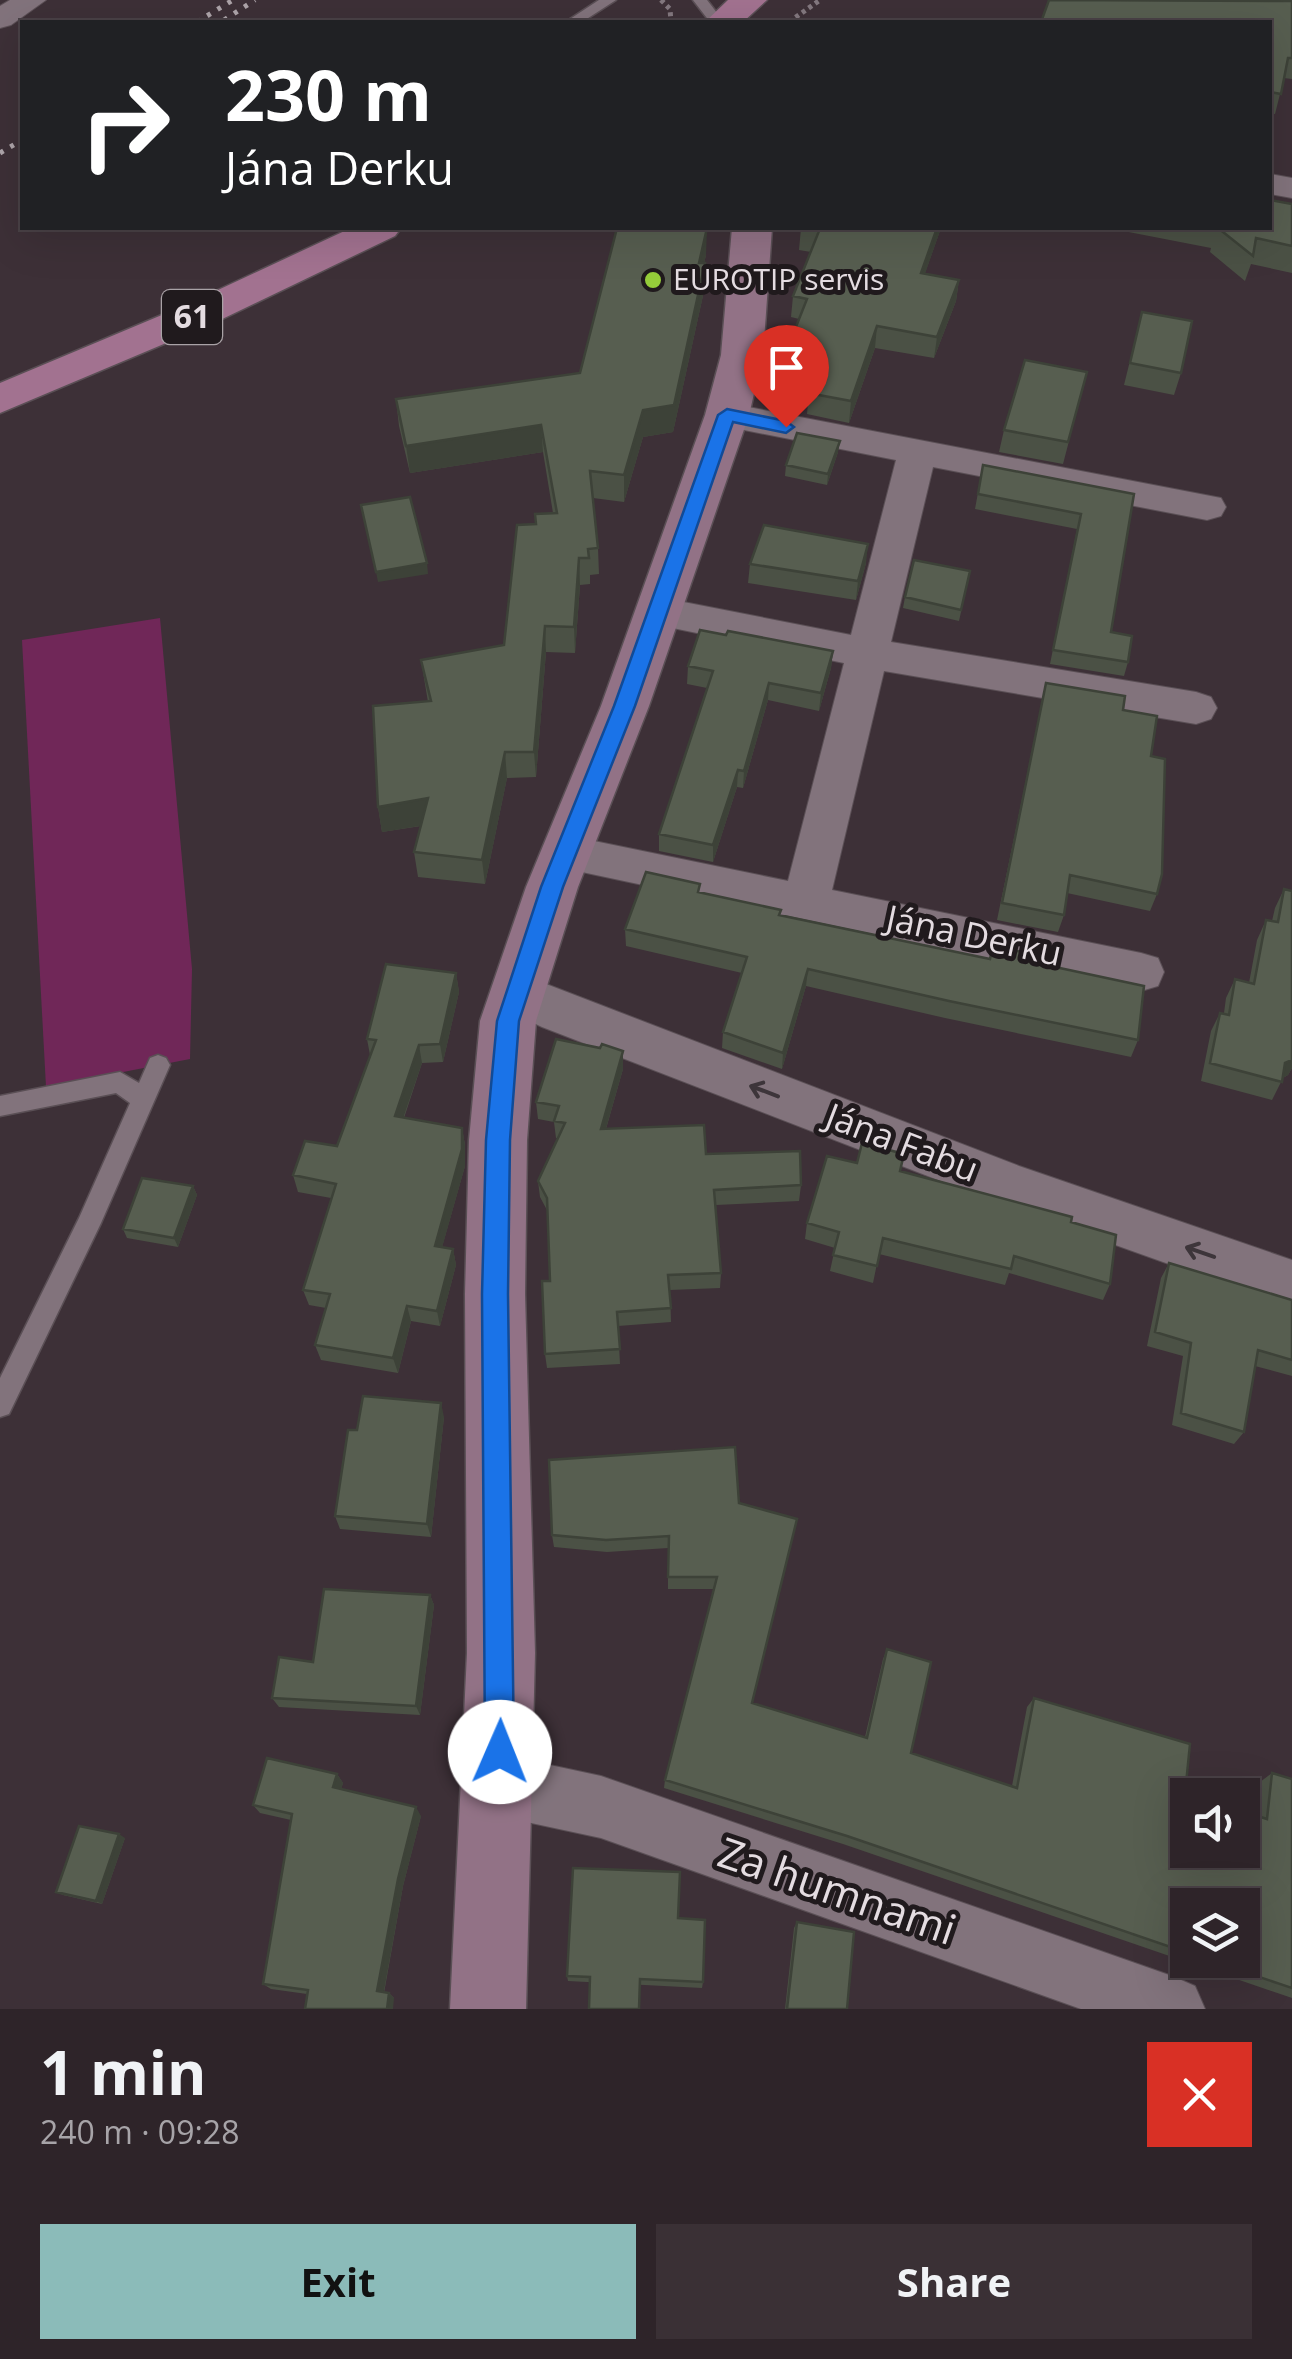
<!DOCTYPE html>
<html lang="en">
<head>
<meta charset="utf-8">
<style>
	body { margin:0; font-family:"Open Sans",sans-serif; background:#3a3035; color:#f1f3f6; height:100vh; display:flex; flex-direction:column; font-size:38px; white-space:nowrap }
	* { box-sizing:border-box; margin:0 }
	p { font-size:32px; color:#a7a4a8 }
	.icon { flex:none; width:55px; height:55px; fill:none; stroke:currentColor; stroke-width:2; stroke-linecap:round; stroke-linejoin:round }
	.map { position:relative; height:2009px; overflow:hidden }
	.sheet { display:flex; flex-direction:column; background:#2e2429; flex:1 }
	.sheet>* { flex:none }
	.guide { position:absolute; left:20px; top:20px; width:1252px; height:210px; border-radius:0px; box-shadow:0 10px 40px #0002,0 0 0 2px #494146; background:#202124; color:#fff; overflow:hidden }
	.fabs { position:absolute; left:1170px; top:1778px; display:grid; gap:20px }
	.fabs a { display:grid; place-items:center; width:90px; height:90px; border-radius:0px; background:#2e2429; box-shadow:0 10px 40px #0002,0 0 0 2px #494146; font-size:50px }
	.pin { position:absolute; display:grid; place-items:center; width:85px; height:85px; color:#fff; margin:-102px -42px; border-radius:50% 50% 50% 0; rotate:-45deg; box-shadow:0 0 10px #0007 }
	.pin .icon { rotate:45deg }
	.me { position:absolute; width:110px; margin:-55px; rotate:1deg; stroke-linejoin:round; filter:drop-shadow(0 0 8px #0008) }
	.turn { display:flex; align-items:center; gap:35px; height:210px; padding:0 40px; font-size:45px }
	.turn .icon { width:130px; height:130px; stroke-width:2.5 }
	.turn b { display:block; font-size:70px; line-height:85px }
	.round { display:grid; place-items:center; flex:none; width:105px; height:105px; border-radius:0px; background:#3a3035 }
	.overview { display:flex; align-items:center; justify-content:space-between; height:170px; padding:0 40px }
	h1 { font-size:60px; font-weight:700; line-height:75px }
	.primary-button { display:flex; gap:20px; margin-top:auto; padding:20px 40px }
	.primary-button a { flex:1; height:115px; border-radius:0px; background:#8bbbb9; color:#111; font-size:40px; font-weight:700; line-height:115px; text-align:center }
	.primary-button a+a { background:#3a3035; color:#f1f3f6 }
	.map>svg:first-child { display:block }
</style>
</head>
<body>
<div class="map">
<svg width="1292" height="2009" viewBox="0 0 1292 2009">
	<rect width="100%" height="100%" fill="#3d3037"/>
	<path fill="#702758" d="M160 618 192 969 190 1059 46 1087 22 640Z"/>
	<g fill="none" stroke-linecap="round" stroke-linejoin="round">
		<g stroke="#5a4f55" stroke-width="3">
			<path id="lane" d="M599 0H616L582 22 567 21Z
				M693 0H707L724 22H710Z
				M158 1055 166 1058 170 1065 101 1223 9 1414 0 1417V1378L79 1218 130 1103 116 1093 0 1116V1096L120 1072 139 1083 150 1058Z"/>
		</g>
		<g stroke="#5a4f55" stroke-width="2">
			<path id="street" d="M10 0H46L11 25 0 28V6Z
				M1270 174 1292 178V198L1270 194Z
				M727 403 1221 498 1226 507 1221 516 1207 520 933 467 891 642 1196 692 1211 697 1217 708 1211 719 1196 724 884 671 832 890 1141 953 1158 958 1164 972 1158 986 1141 991 549 865 543 853 549 841 565 835 788 881 844 663 658 625 644 621 638 611 644 601 658 597 851 635 896 460 714 424 708 415 714 406Z
				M515 972 1019 1166 1292 1260V1308L995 1202 542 1027 498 1006 491 992 498 978Z
				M499 1754 601 1776 1172 1976 1195 1986 1205 2009H1081L601 1838 499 1816 477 1807 468 1785 477 1763Z"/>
		</g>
		<g stroke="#5a4f55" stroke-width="3">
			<path id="secondary" d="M732 228H772L763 355 749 415 649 706 578 887 536 1021 527 1140 525 1294 535 1653 526 2009H450L467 1653 465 1294 469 1140 480 1021 526 887 601 706 705 415 721 355Z"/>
		</g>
		<g stroke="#5a4f55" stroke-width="3">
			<path id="primary" d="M728 0H767L743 22H705Z
				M351 228H401L395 236 216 322 0 413V383L188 304Z"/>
		</g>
		<path stroke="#83787f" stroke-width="5" stroke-dasharray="4 4" stroke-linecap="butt" d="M661 0 670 9 671 22
			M789 22 820 0"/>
		<use href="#lane" fill="#82737c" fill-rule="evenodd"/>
		<use href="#street" fill="#82737c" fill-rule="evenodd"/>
		<use href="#secondary" fill="#927286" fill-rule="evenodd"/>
		<use href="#primary" fill="#a27290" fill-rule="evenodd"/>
		<path stroke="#ada4a9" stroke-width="5" stroke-dasharray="4 8" stroke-linecap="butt" d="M224 20 255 0
			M197 22 233 0
			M0 153 22 140"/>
	</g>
	<path fill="#4b5145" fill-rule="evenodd" d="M1292 1V79L1284 78 1275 114 1270 113V22Z
		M1292 204V273L1251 264 1245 281 1210 252 1211 248 1108 228H1270Z
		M801 228H941L925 273 959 280 956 301 934 358 875 348 849 423 807 414 808 403 786 399 788 378 791 369 787 368 788 347 799 319 791 317 793 296 811 252 799 250Z
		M706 255 704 263V291L673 432 643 437 624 502 593 498 598 548 599 574 590 575V584L580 585 575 653 546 652 536 777 507 778 485 884 418 877 414 852 421 826 382 832 378 807 428 702 421 660 504 645 536 524 553 513 543 452 410 473 399 426 396 399 580 373Z
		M1142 312 1181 373 1174 395 1124 385Z
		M1087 372 1063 464 999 452 1004 430Z
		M838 452 827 485 785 476 786 465Z
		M983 465 1134 494 1111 632 1128 662 1124 676 1050 664 1077 529 975 509Z
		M866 563 856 600 748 583 750 564Z
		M970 571 959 621 903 608 905 597Z
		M726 635 833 651 831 668 819 711 768 700 743 788 737 787 713 862 659 851V834L707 688 687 684 688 666Z
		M1046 683 1123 710 1151 756 1157 894 1150 911 1067 893 1064 915 1058 932 997 920Z
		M1284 889 1292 891V1068L1288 1075 1283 1078 1272 1100 1201 1081 1211 1031 1220 1013H1224L1226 998 1235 979 1249 983 1257 940 1266 920 1272 921 1275 908Z
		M700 892 780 915 990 959 993 946 1055 967 1138 1040 1131 1057 945 1018 806 986 782 1069 722 1048 723 1032 742 973 626 946 625 929Z
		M456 973 459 992 443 1062 422 1063 404 1118 462 1128 465 1145V1166L442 1247 453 1249 456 1265 440 1326 411 1321 398 1373 321 1360 315 1345 326 1308 309 1305 303 1290 331 1198 298 1192 293 1175 337 1146 370 1055 367 1039Z
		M600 1048 623 1051V1069L606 1129 706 1154 801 1185 799 1201 716 1205 721 1273 720 1288 670 1290 671 1322 618 1326 620 1364 547 1368 545 1354 550 1281 548 1212 540 1197 538 1181 558 1138H556L554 1122 538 1119 536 1102Z
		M857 1163 900 1171 1071 1222 1110 1284 1103 1300 1009 1273 1005 1285 879 1254 873 1283 830 1271 835 1248 805 1239 807 1223Z
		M193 1186 197 1195 178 1247 127 1238 123 1229Z
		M1169 1263 1292 1300V1376L1255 1366 1244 1432 1234 1444 1172 1425 1183 1356 1147 1346 1161 1278Z
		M444 1417 431 1537 340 1529 335 1516 357 1430Z
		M735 1447 752 1703 865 1737 883 1659 887 1649 911 1753 1012 1786 1027 1707 1034 1698 1185 1794 1256 1816 1260 1782 1272 1773 1292 1779V1998L843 1844 664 1788 665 1780 714 1589H668V1548L607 1552 554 1547 552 1535ZM1188 1905 1242 1960H1188Z
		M430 1595 434 1605 420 1715 279 1707 272 1698 313 1662Z
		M337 1774 343 1783 341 1789 421 1816 403 1886 384 1993H389L394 1998 307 1994 271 1989 263 1984 291 1820 260 1813 253 1805Z
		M125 1838 102 1904 63 1895 56 1892Z
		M678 1918 703 1982 702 1988 568 1981 567 1976Z
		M797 1922 847 2009H785L794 1928Z"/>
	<path fill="#3d4238" d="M707 228 706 255 698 290 699 263Z
		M937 228H941L918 294 921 273Z
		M705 263 704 291 673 432 643 437 624 502V475L643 410Z
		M959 280 956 301 934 358 937 337Z
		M877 326 875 348 849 423 851 401Z
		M541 425 543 452 410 473 406 446Z
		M840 441 838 452 827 485 828 474Z
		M868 544 866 563 856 600 858 581Z
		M579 558 580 585 575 653 574 627Z
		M427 563 428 574 378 582 376 572Z
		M545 626 546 652 536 777 534 752Z
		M833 651 831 668 819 711 821 693Z
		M769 683 768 700 743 788 744 771Z
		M505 752 507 778 485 884 482 860Z
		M738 770 737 787 713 862V845Z
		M428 798 432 824 382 832 378 807Z
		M808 969 806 986 782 1069 783 1053Z
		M456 973 459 992 443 1062 440 1044Z
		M419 1045 422 1063 398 1133 395 1116Z
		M623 1051V1069L601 1146V1129Z
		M1292 1060V1068L1288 1075 1275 1082 1285 1063Z
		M462 1128 465 1145V1166L438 1262 435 1246Z
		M193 1186 197 1195 178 1247 174 1238Z
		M453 1249 456 1265 440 1326 437 1311Z
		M407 1306 411 1321 398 1373 393 1358Z
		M441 1403 444 1417 431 1537 427 1524Z
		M430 1595 434 1605 420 1715 416 1706Z
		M337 1774 343 1783 339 1796 333 1787Z
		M416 1807 421 1816 403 1886 383 1996 377 1991 398 1879Z
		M119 1834 125 1838 102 1904 96 1901Z
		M389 1993 394 1998 393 2009H387Z"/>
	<path fill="#575e50" stroke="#3d4238" stroke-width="2.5" d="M1049 0 1292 1V58H1288L1281 94 1270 92V22H1041Z
		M1270 200 1292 204V246L1256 238 1253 256 1218 228H1270Z
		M617 228H707L699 263H705L674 405 643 410 624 475 590 471 598 548 588 549 589 558H579L574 627 545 626 534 752H505L482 860 414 852 428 798 378 807 373 706 431 701 421 660 504 645 517 525 536 524 535 514 557 513 541 425 406 446 396 399 580 373Z
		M800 228H937L921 273 959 280 937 337 877 326 851 401 808 393 812 382 788 378 798 349 788 347 807 299 793 296 819 231Z
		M1142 312 1192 321 1181 373 1130 363Z
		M1025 360 1087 372 1068 442 1004 430Z
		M797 433 840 441 828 474 786 465Z
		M983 465 1134 494 1111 632 1132 636 1128 662 1053 650 1081 514 978 494Z
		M410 497 427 563 376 572 361 505Z
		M764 525 868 544 858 581 750 564Z
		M914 560 970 571 961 610 905 597Z
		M700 630 726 635 728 631 833 651 821 693 769 683 744 771 738 770 713 845 659 834 713 671 688 666Z
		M1046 683 1125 696 1123 710 1157 716 1151 756 1165 759 1162 874 1157 894 1070 875 1064 915 1002 903Z
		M646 872 700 884 698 892 781 910 779 915 990 959 993 946 1056 959 1055 967 1144 986 1138 1040 949 1001 808 969 783 1053 723 1032 747 957 625 929Z
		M1284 889 1292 891V1060L1285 1063 1282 1082 1210 1063 1220 1013 1229 1015 1235 979 1254 984 1266 920 1278 922Z
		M386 964 456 973 440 1044 419 1045 395 1116 462 1128V1149L435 1246 453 1249 437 1311 407 1306 393 1358 315 1345 330 1294 303 1290 336 1184 293 1175 305 1141 337 1146 376 1040 367 1039Z
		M556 1039 600 1048 602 1044 623 1051 601 1129 704 1125 706 1154 800 1151 801 1185 714 1190 721 1273 668 1275 671 1308 617 1312 620 1349 545 1354 542 1281H550L547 1198 538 1181 565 1123 554 1121 559 1106 536 1102Z
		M862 1143 904 1154 900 1171 1072 1217 1071 1222 1116 1235 1110 1284 1014 1256 1011 1269 883 1238 877 1266 833 1255 839 1232 807 1223 827 1156 857 1163Z
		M142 1178 193 1186 174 1238 123 1229Z
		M1169 1263 1292 1300V1360L1258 1350 1244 1432 1181 1413 1191 1343 1155 1332Z
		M363 1396 441 1403 427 1524 335 1516 348 1430H357Z
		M735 1447 739 1503 797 1519 752 1703 867 1738 887 1649 931 1662 911 1753 1017 1788 1034 1698 1190 1744 1185 1794 1189 1795H1188V1850H1242V1811L1267 1819 1272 1773 1292 1779V1988L1209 1960H1242V1905H1188V1953L847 1836 665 1780 717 1577H668L669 1536 606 1540 552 1535 549 1460Z
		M324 1589 430 1595 416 1706 272 1698 279 1657 313 1662Z
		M267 1758 337 1774 333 1787 416 1807 398 1879 377 1991 389 1993 387 2009H305L308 1990 263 1984 292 1814 253 1805Z
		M79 1826 119 1834 96 1901 56 1892Z
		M573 1868 680 1872 678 1918 705 1920 703 1982 640 1979 639 2009H589L590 1977 567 1976Z
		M797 1922 854 1932 847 2009H787Z"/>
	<defs><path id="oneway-shaft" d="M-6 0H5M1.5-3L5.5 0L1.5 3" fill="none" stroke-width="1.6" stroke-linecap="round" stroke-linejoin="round" transform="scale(2.5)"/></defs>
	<g stroke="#3d353a">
		<use href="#oneway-shaft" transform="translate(764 1091) rotate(-159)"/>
		<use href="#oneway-shaft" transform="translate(1200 1252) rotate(-161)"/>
	</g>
	<path fill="#1a73e8" stroke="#114b97" stroke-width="2.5" d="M727 409 786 421 794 427 786 433 733 422 635 706 563 887 519 1021 510 1140 508 1294 514 1752 510 1762 500 1767 489 1762 485 1752 482 1294 486 1140 497 1021 541 887 614 706 718 415Z"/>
	<circle fill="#95cc3a" stroke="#201a1d" stroke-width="4" cx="653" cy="280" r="10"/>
	<g text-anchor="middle" stroke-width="10" stroke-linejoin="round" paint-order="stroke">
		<g font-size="30" fill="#e4dce1" stroke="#201a1d" text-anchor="start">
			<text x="673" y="290">EUROTIP servis</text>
		</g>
		<rect fill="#201a1d" stroke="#a9a2a6" stroke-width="2.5" x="162" y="290" width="60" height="54" rx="8"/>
		<g font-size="32" font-weight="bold" fill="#e4dce1">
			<text x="192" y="328">61</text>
		</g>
		<g font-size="35" fill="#e4dce1" stroke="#201a1d">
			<text transform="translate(974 936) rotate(12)" y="12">Jána Derku</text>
			<text transform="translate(902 1143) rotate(21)" y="12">Jána Fabu</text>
		</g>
		<g font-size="42" fill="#e4dce1" stroke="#201a1d">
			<text transform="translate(837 1891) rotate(19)" y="15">Za humnami</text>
		</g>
	</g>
</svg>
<div class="fabs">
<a><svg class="icon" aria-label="sound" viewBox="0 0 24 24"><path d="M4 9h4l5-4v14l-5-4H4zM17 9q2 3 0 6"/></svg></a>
<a><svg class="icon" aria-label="layers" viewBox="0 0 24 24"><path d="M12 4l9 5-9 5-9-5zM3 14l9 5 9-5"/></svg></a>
</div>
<div class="pin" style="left:786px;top:427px;background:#d93025"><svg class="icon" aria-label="arrive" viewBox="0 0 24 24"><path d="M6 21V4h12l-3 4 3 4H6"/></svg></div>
<svg class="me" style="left:500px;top:1752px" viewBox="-20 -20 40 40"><circle r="19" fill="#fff"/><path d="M0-13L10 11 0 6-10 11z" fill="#1a73e8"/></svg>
<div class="guide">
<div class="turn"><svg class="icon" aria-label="right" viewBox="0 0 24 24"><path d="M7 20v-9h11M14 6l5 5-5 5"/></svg><div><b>230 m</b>Jána Derku</div></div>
</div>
</div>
<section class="sheet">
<div class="overview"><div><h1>1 min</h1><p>240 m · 09:28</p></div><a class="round" style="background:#d93025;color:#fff"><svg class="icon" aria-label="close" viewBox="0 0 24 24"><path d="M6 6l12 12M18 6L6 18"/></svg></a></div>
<div class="primary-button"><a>Exit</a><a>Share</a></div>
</section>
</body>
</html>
